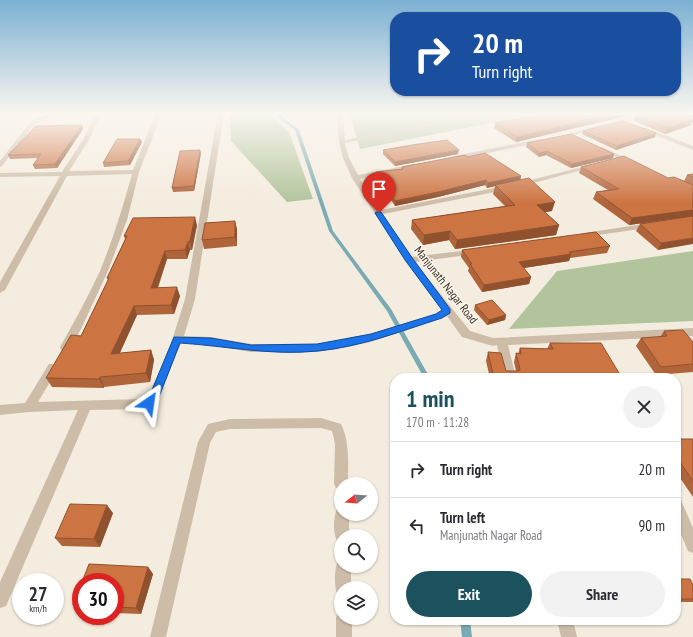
<!DOCTYPE html>
<html lang="en">
<head>
<meta charset="utf-8">
<style>
	body { margin:0; font-family:"PT Sans Narrow",sans-serif; background:#f2f2f3; color:#2b2b33; height:100vh; display:flex; flex-direction:column; font-size:15px; white-space:nowrap }
	* { box-sizing:border-box; margin:0 }
	p { font-size:13px; color:#7c7c81 }
	.icon { flex:none; width:22px; height:22px; fill:none; stroke:currentColor; stroke-width:2; stroke-linecap:round; stroke-linejoin:round }
	.map { position:relative; flex:1; overflow:hidden }
	.sheet { position:absolute; left:390px; top:373px; width:291px; height:252px; display:flex; flex-direction:column; background:#fff; border-radius:16px; box-shadow:0 1px 3px #0004 }
	.sheet>* { flex:none }
	.hud { position:absolute; left:390px; top:12px; width:291px; height:84px; border-radius:16px; box-shadow:0 1px 3px #0004; background:#1a4fa0; color:#fff; overflow:hidden }
	.needle { width:26px; rotate:253deg }
	.fabs { position:absolute; left:334px; top:477px; display:grid; gap:8px }
	.fabs a { display:grid; place-items:center; width:44px; height:44px; border-radius:50%; background:#fff; box-shadow:0 1px 3px #0004; font-size:20px }
	.speed { position:absolute; left:12px; top:573px; display:flex; gap:8px; font-size:20px; font-weight:700; text-align:center }
	.speed>* { display:grid; place-content:center; width:52px; height:52px; border-radius:50%; background:#fff; box-shadow:0 1px 3px #0004; line-height:1 }
	.speed small { font-size:10px; font-weight:400 }
	.speed .limit { border:6px solid #d22; background:#fff; color:#111 }
	.pin { position:absolute; display:grid; place-items:center; width:34px; height:34px; color:#fff; margin:-41px -17px; border-radius:50% 50% 50% 0; rotate:-45deg; box-shadow:0 0 4px #0007 }
	.pin .icon { rotate:45deg }
	.me { position:absolute; width:44px; margin:-22px; rotate:32deg; stroke-linejoin:round; filter:drop-shadow(0 0 3px #0008) }
	.turn { display:flex; align-items:center; gap:14px; height:84px; padding:0 16px; font-size:18px }
	.turn .icon { width:52px; height:52px; stroke-width:2.5 }
	.turn b { display:block; font-size:28px; line-height:34px }
	.round { display:grid; place-items:center; flex:none; width:42px; height:42px; border-radius:21px; background:#f2f2f3 }
	.headline { display:flex; align-items:center; justify-content:space-between; height:68px; padding:0 16px }
	h1 { font-size:24px; font-weight:800; line-height:30px; color:#1b525e }
	.button { display:flex; gap:8px; margin-top:auto; padding:8px 16px }
	.button a { flex:1; height:46px; border-radius:24px; background:#1b525e; color:#fff; font-size:16px; font-weight:800; line-height:46px; text-align:center }
	.button a+a { background:#f2f2f3; color:#2b2b33 }
	ul { padding:0; list-style:none }
	li { display:flex; align-items:center; gap:12px; height:56px; padding:0 16px; border-top:1px solid #e1e1e2 }
	li div { flex:1 }
	li b { display:block; font-size:15px }
	li em { font-style:normal }
	.map>svg:first-child { display:block }
</style>
</head>
<body>
<div class="map">
<svg width="693" height="637" viewBox="0 0 693 637">
	<rect width="100%" height="100%" fill="#f4ecde"/>
	<path fill="#b2c49c" d="M230 113H267L289 132 313 199 287 202 231 141Z
		M349 113H542L360 149Z
		M693 251V321L509 329 557 271Z"/>
	<g fill="none" stroke-linecap="round" stroke-linejoin="round">
		<path fill="#7aaab3" fill-rule="evenodd" d="M273 113H277L299 130 333 231 391 309 430 378H424L387 311 329 231 295 130Z
			M460 620H470L472 637H462Z"/>
		<path fill="#cdbda8" fill-rule="evenodd" d="M53 113H65L43 119 33 126 2 166 0 167V161L29 124 39 117Z
			M95 113H101L90 138 69 171 133 170 156 113H162L139 172 127 220 108 271 81 329 69 350H61L60 347C74 322 88 297 100 271 113 239 123 207 132 174L67 176 5 290 0 293V282L60 176 0 177V173L62 172 84 138Z
			M218 113H224L195 299 184 336 211 337 251 344H317L370 334 435 314 442 310 405 260 352 178 343 158 339 142 337 113H343L345 140 481 113H495L345 143 349 158 358 175 414 164 417 166 360 179 381 210 515 184 594 164 597 166 515 188 383 214 411 257 478 249 479 251 475 254 415 262 470 331 493 338 693 328V336L508 345 516 378H504L497 345 493 346 462 337 447 316 371 342 317 352H251L211 345 181 343 157 402 142 409 90 410 6 606 0 608V582L78 410 29 412 0 415V405L25 403 49 364H57L59 367 38 402 141 399 149 396 169 350 185 299Z
			M645 113H656L560 139 557 137Z
			M678 113H687L693 116V120Z
			M644 127 693 146V150L642 130 641 129Z
			M540 139 542 140V142L454 160 451 158 454 156Z
			M602 147 633 161 634 162 629 163 600 150 599 149Z
			M651 223 655 225 654 227 584 237 580 235 584 233Z
			M321 418 341 424C350 442 348 464 348 484H341V490L336 488 334 484 335 444 332 431 321 428 230 429 216 432 210 443 166 637H150L198 442 208 424 230 419Z
			M676 498 681 500 693 528V553L688 551 676 522Z
			M341 508V514H349V536H341V543L337 541C333 532 333 518 337 509Z
			M341 559V566H351V588H341V595L337 594C334 584 334 570 338 561Z
			M341 611V618H352V637H336V618L338 612Z
			M557 620H573L577 637H561Z"/>
	</g>
	<path fill="#b0643a" d="M547 113H639L516 142 494 128 495 123Z
		M692 115 691 118 693 119V121L691 125 665 134 634 121 636 116Z
		M82 125 83 129 57 168 35 169 33 165 38 158 10 159 8 155Z
		M583 131 655 137 616 150 582 134Z
		M140 139 142 142 130 165 104 167 103 163Z
		M527 143 614 154 613 158 571 168 546 155 539 157 526 147Z
		M383 150 458 154 395 166 383 154Z
		M201 153 194 191 173 192 172 188Z
		M468 157 521 176 520 180 552 211 545 212 559 225 556 235 455 249 449 240 423 245 411 229 412 220 505 206 493 194 495 186 487 188 485 185 438 197 395 206 376 177V172L401 169 402 167Z
		M581 167 668 178 684 181 687 175 693 174V216L629 225 593 199 596 192 608 190 579 173Z
		M693 216 658 250 636 231 640 224Z
		M197 225 192 250H190L187 259H167L158 288 180 296 174 314 137 315 120 353 151 350 154 360 150 382 104 387V388L52 387 46 378 81 336 108 280 107 278 125 239 124 236Z
		M237 229V246L204 249 202 240Z
		M610 246 607 253 570 258 569 261 524 268 531 277 529 284 482 292 468 271 469 268 461 257 462 250Z
		M475 305 506 315 505 320 487 325 474 310Z
		M664 331 693 342V372L656 375 636 346 641 338 660 337Z
		M550 343 622 378H490L486 361 488 352 506 371H516L514 362 516 353 518 354 520 348 547 349Z
		M676 439H693V497L676 472Z
		M113 513 100 547 62 546 55 538Z
		M148 567 153 574 141 614 115 613V582Z
		M676 579 693 585V602H676Z
		M81 584V611L73 605Z
		M501 620H548V622L546 625Z"/>
	<path fill="#90512f" d="M618 113H639L516 142 517 137Z
		M692 115 690 120 685 116Z
		M693 120 691 125 665 134 668 128Z
		M82 125 83 129 57 168 55 164Z
		M656 133 655 137 616 150 617 146Z
		M140 139 142 142 130 165 128 161Z
		M200 150 201 153 194 191V186Z
		M459 150 458 154 395 166V162Z
		M547 151 546 155 539 157 540 153Z
		M614 154 613 158 571 168 572 164Z
		M521 176 520 181 495 185V186L487 188 488 183Z
		M486 180 485 185 438 197 395 206V201Z
		M555 202 552 211 535 214 537 205Z
		M693 210V216L629 225 632 218Z
		M195 217 197 225 192 250 190 241Z
		M235 221 237 229V246L235 237Z
		M559 225 556 235 455 249 457 240Z
		M450 231 449 240 423 245 424 235Z
		M693 238V244L658 250 661 243Z
		M188 242 190 250 187 259 185 250Z
		M165 251 167 259 154 297 151 288Z
		M571 254 569 261 517 269 519 262Z
		M531 277 529 284 482 292 484 285Z
		M177 287 180 296 174 314 171 305Z
		M134 306 137 315 115 363 111 354Z
		M506 315 505 320 487 325 489 320Z
		M151 350 154 360 150 382 146 373Z
		M100 377 104 387V388L99 379Z
		M107 505 113 513 100 547 94 539Z
		M148 567 153 574 141 614 136 608Z"/>
	<path fill="#cd7443" stroke="#90512f" d="M547 113H618L517 137 495 123Z
		M643 113H689L692 115 685 116 693 120 668 128 636 116Z
		M623 121 656 133 617 146 583 131Z
		M82 125 55 164 33 165 41 154 8 155 36 126Z
		M571 134 614 154 572 164 547 151 540 153 527 143Z
		M117 139H140L128 161 103 163Z
		M447 140 459 150 395 162 383 150 412 145Z
		M200 150 194 186 172 188 180 151Z
		M485 153 521 176 488 183 486 180 438 192 395 201 376 172 403 169 402 167 465 155 468 157Z
		M624 156 668 178 674 177 693 185V210L632 218 596 192 619 189 581 167Z
		M693 174V177L687 175Z
		M529 178 555 202 537 205 559 225 457 240 450 231 424 235 412 220 515 205 495 185Z
		M693 216V238L661 243 640 224Z
		M195 217 190 241 188 242 185 250 165 251 151 288 177 287 171 305 134 306 111 354 151 350 146 373 100 377 99 379 46 378 71 335 81 336 109 278H107L127 236H124L133 218Z
		M235 221V237L202 240 205 223Z
		M596 232 610 246 569 252 571 254 519 262 531 277 484 285 470 264H472L462 250Z
		M492 300 506 315 489 320 475 305Z
		M683 330 693 342V364L661 367 641 338 667 336 664 331Z
		M550 343H601L622 378H494L488 352 501 353 506 371H519L520 369 516 353 521 354 520 348 553 349Z
		M676 439H693V481L680 462 676 455Z
		M70 504 107 505 94 539 55 538Z
		M89 564 148 567 136 608 115 607V582H82Z
		M676 579H690L693 585V599H676Z
		M81 584V605H73Z
		M531 620H548V622Z"/>
	<linearGradient id="sky" x2="0" y2="1"><stop stop-color="#7cb0d3"/><stop offset="0.56" stop-color="#faf6f0"/><stop offset="1" stop-color="#faf6f0" stop-opacity="0"/></linearGradient>
	<rect width="693" height="203" fill="url(#sky)"/>
	<path fill="#1a73e8" stroke="#114b97" d="M376 212H381L413 259 450 309V313L442 318C401 331 361 347 318 351 272 356 226 346 180 343L157 402 149 407 145 406 143 403 149 397 174 337 211 338 251 345 317 344 371 334 436 314 442 310 405 260 375 213Z"/>
	<g text-anchor="middle" stroke-width="3" stroke-linejoin="round" paint-order="stroke">
		<g font-size="12" fill="#3a3029" stroke="#fbf5ea">
			<text transform="translate(446 285) rotate(52)" y="4">Manjunath Nagar Road</text>
		</g>
	</g>
</svg>
<div class="fabs">
<a><svg class="needle" viewBox="-14 -14 28 28"><path d="M0-13l5 13h-10z" fill="#e53935"/><path d="M0 13l5-13h-10z" fill="#7c7c81"/></svg></a>
<a><svg class="icon" aria-label="search" viewBox="0 0 24 24"><circle cx="10" cy="10" r="6"/><path d="M15 15l6 6"/></svg></a>
<a><svg class="icon" aria-label="layers" viewBox="0 0 24 24"><path d="M12 4l9 5-9 5-9-5zM3 14l9 5 9-5"/></svg></a>
</div>
<div class="speed"><div>27<small>km/h</small></div><div class="limit">30</div></div>
<div class="pin" style="left:379px;top:213px;background:#d93025"><svg class="icon" aria-label="arrive" viewBox="0 0 24 24"><path d="M6 21V4h12l-3 4 3 4H6"/></svg></div>
<svg class="me" style="left:149px;top:403px" viewBox="-20 -20 40 40"><path d="M0-17L14 15 0 8-14 15z" fill="#1a73e8" stroke="#fff" stroke-width="4"/></svg>
<div class="hud">
<div class="turn"><svg class="icon" aria-label="right" viewBox="0 0 24 24"><path d="M7 20v-9h11M14 6l5 5-5 5"/></svg><div><b>20 m</b>Turn right</div></div>
</div>
<section class="sheet">
<div class="headline"><div><h1>1 min</h1><p>170 m · 11:28</p></div><a class="round"><svg class="icon" aria-label="close" viewBox="0 0 24 24"><path d="M6 6l12 12M18 6L6 18"/></svg></a></div>
<ul>
<li><svg class="icon" aria-label="right" viewBox="0 0 24 24"><path d="M7 20v-9h11M14 6l5 5-5 5"/></svg><div><b>Turn right</b></div><em>20 m</em></li>
<li><svg class="icon" aria-label="left" viewBox="0 0 24 24"><path d="M17 20v-9H6M10 6l-5 5 5 5"/></svg><div><b>Turn left</b><p>Manjunath Nagar Road</p></div><em>90 m</em></li>
</ul>
<div class="button"><a>Exit</a><a>Share</a></div>
</section>
</div>
</body>
</html>
